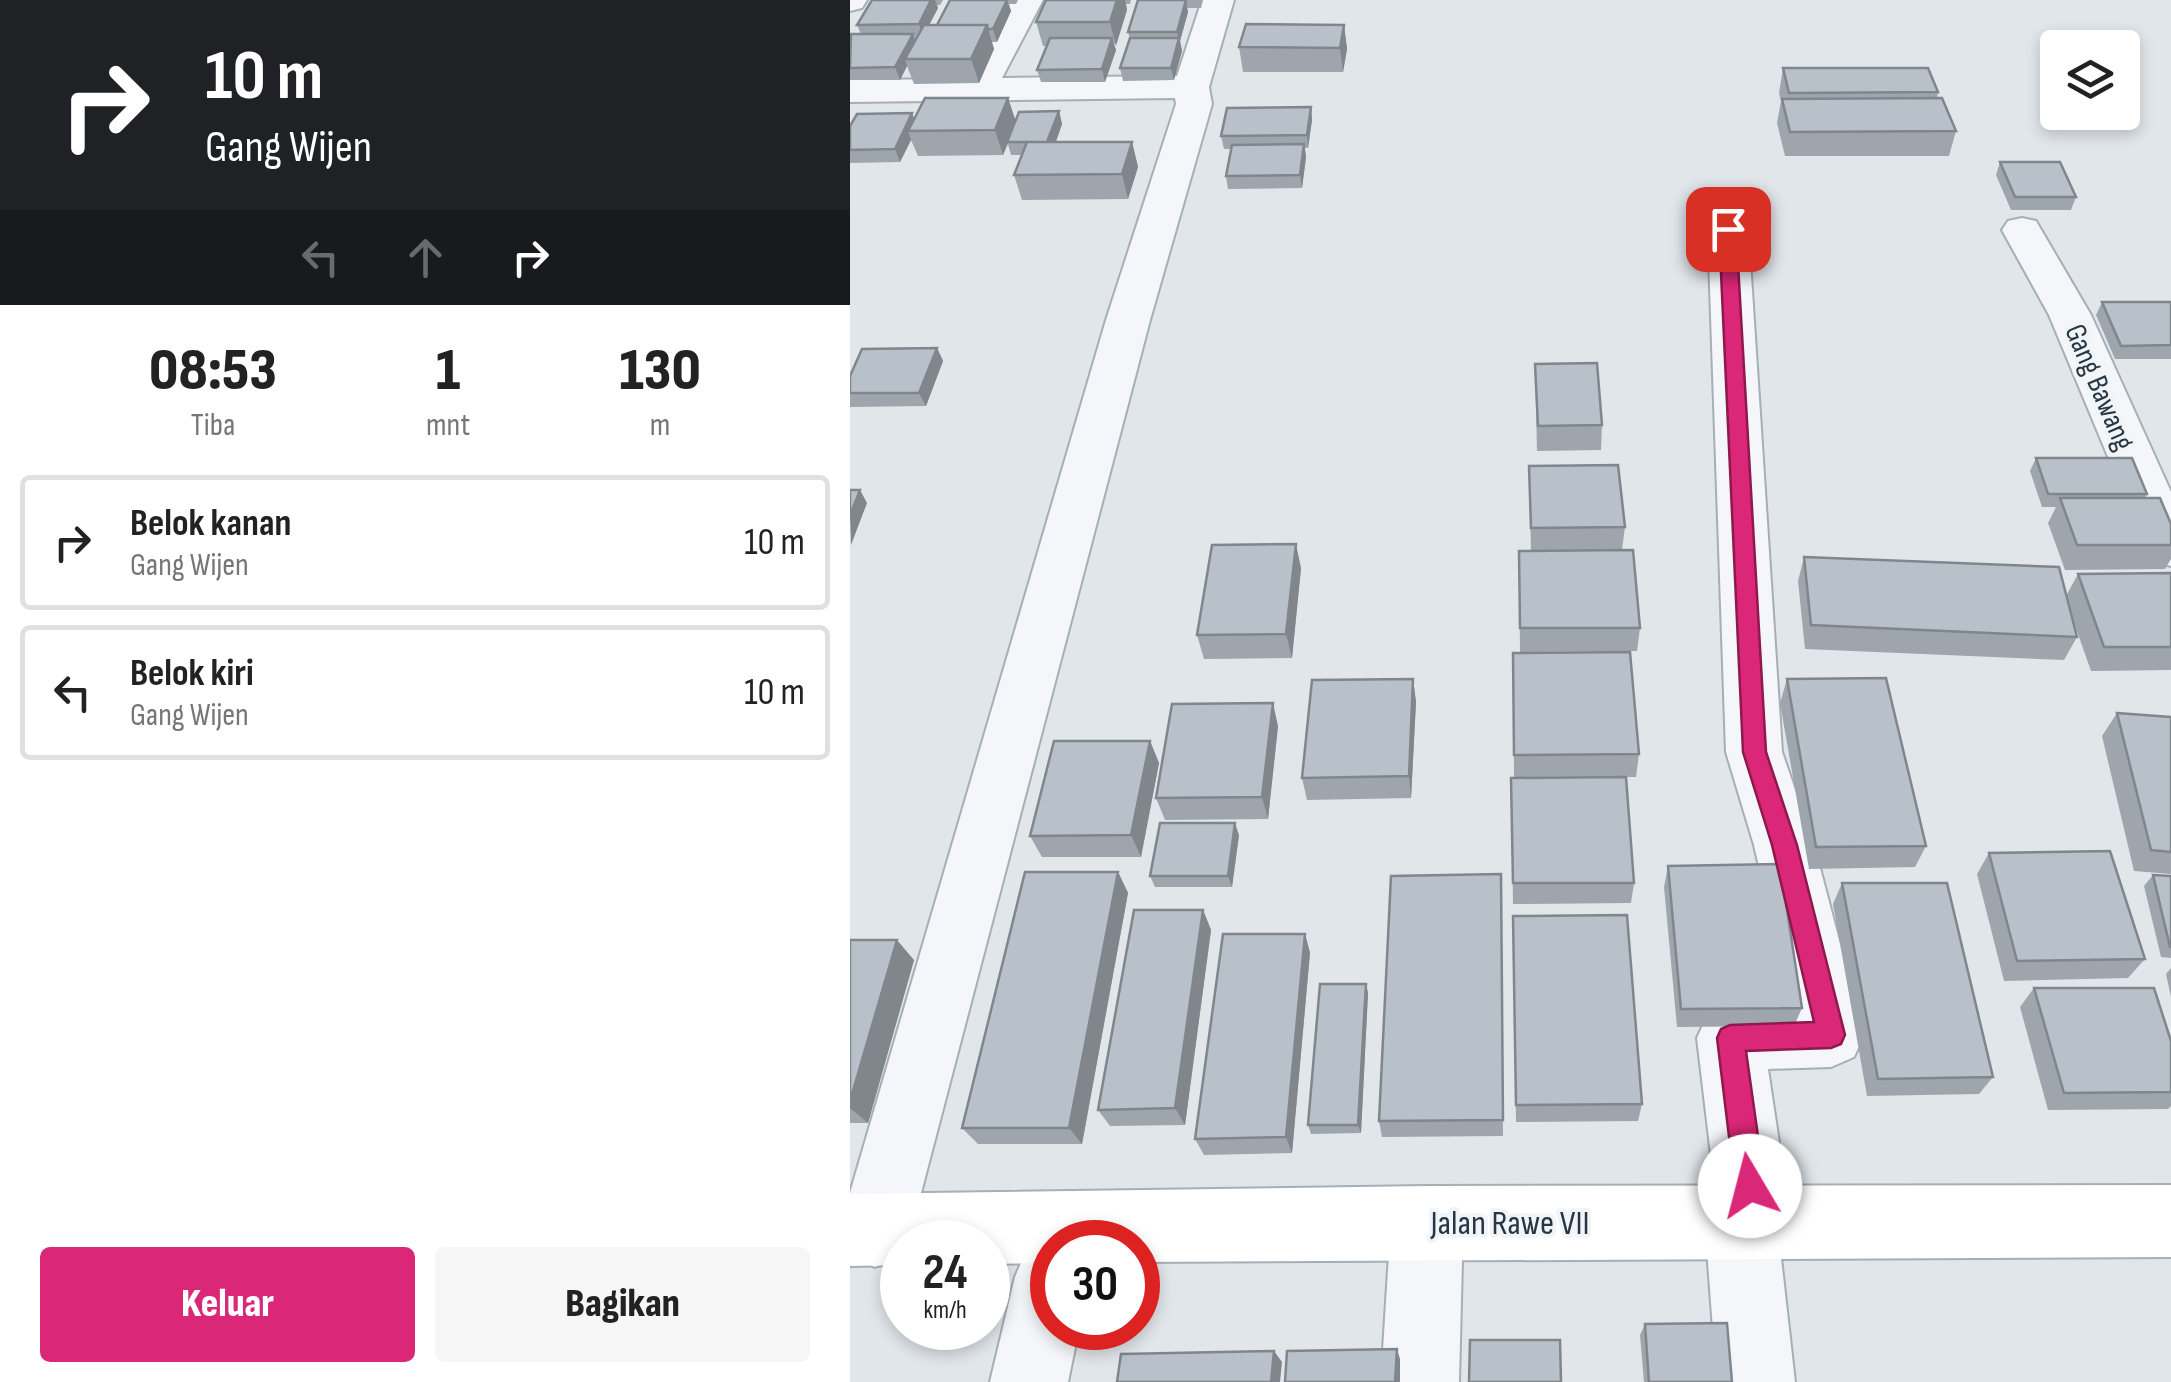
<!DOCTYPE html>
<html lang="id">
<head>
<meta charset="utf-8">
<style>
	body { margin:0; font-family:"Sofia Sans Condensed",sans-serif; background:#f6f6f6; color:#222; height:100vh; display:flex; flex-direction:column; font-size:38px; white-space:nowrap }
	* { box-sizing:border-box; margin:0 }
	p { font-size:32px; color:#767676 }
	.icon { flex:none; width:55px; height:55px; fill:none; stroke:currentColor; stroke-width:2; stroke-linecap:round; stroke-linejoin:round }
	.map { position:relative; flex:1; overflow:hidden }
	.side { display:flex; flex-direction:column; background:#fff; width:850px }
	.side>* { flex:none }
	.guide { background:#202124; color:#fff; overflow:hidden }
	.fabs { position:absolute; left:1190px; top:30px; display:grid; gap:20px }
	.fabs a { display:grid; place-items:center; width:100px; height:100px; border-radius:10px; background:#fff; box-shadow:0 5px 15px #0003; font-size:50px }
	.speed { position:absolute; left:30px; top:1220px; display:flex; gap:20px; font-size:50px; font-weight:700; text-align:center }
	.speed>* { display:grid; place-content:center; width:130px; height:130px; border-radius:50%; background:#fff; box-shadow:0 5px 15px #0003; line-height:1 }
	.speed small { font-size:25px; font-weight:400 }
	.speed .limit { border:15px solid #d22; background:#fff; color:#111 }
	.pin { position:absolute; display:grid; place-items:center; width:85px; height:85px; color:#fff; margin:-42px; border-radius:20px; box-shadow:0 5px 15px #0006 }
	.me { position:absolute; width:110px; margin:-55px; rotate:352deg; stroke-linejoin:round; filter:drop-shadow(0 0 8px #0008) }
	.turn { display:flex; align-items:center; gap:35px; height:210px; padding:0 40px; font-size:45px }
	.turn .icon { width:130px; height:130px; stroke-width:2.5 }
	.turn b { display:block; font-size:70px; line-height:85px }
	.lanes { display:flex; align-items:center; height:95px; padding:0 40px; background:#0003; justify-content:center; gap:50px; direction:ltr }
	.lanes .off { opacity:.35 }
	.eta { display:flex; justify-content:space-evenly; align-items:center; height:170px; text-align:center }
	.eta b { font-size:60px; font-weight:800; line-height:70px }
	.cta { display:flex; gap:20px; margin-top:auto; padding:20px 40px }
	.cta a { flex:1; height:115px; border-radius:10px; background:#db2777; color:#fff; font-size:40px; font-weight:800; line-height:115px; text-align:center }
	.cta a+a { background:#f6f6f6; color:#222 }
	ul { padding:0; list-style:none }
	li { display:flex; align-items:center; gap:30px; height:135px; margin:0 20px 15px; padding:0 20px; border:5px solid #e0e0e0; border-radius:10px }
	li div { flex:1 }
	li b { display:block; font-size:38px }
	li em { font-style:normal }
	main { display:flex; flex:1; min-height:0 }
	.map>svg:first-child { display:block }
</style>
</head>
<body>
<main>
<section class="side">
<div class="guide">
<div class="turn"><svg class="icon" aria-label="right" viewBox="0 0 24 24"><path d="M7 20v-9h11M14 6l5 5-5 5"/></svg><div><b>10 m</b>Gang Wijen</div></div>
<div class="lanes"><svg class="icon off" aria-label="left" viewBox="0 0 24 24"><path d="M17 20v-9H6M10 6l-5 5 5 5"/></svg><svg class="icon off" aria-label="ahead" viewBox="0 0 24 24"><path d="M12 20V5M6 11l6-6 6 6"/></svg><svg class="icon" aria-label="right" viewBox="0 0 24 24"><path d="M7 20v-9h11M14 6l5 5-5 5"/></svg></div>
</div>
<div class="eta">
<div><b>08:53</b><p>Tiba</p></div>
<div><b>1</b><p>mnt</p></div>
<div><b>130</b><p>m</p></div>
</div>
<ul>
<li><svg class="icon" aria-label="right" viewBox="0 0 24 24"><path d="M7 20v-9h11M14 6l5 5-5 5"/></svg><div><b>Belok kanan</b><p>Gang Wijen</p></div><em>10 m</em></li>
<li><svg class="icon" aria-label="left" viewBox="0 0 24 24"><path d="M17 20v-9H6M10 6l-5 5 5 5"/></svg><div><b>Belok kiri</b><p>Gang Wijen</p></div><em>10 m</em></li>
</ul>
<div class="cta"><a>Keluar</a><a>Bagikan</a></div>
</section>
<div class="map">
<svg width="1321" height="1382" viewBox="0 0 1321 1382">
	<rect width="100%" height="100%" fill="#e1e6eb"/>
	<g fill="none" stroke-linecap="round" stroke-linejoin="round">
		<g stroke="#a6aeb6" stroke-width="4">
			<path id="street" d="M0 0H17L12 8 0 11Z
				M161 0H193L152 78 327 76 352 0H384L359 87 362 104 300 320 61 1231 56 1242H52L51 1257 25 1267 0 1257V1193L256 320 326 104 325 98 0 102V80L117 79Z
				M878 217 892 220 898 229 932 752 964 845 1014 1035 1004 1057 981 1067 918 1069 941 1223 930 1249 945 1382H867L855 1223 866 1197 847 1038 857 1016 880 1006 941 1005 904 845 876 752 858 229 864 220Z
				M1172 218 1186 221 1241 315 1321 492V566L1303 561 1296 548 1199 315 1152 230 1158 221Z
				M577 1186 602 1197 613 1222 609 1382H531L541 1222 552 1197Z
				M202 1240 208 1242H202V1328H229L218 1382H140L165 1277 176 1251Z"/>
		</g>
		<g stroke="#a6aeb6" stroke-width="4">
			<path id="secondary" d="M1321 1185V1257L288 1262V1242H202V1263L138 1264V1242H52V1265L0 1266V1194L577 1186Z"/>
		</g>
		<use href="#street" fill="#f4f6f9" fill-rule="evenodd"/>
		<use href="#secondary" fill="#fff" fill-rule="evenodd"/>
	</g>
	<path fill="#9ea5ad" d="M22 0H93L90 5H87L88 8 79 25H87L100 0H168L166 4H159L161 11 147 42H142L144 49 129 83 64 84 57 66 50 80H0V36L11 34 7 25Z
		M196 0H281L280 4H276L277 10 264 46 266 50 255 82H191L187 70 197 46H193L186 22Z
		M288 0H353L351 8H337L338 12 330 41 332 51 324 80 273 81 270 68 280 39 278 32Z
		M494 25 497 49 493 72H393L389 47Z
		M933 68 1088 92 1087 98 1106 131 1099 156H935L927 123 931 101 929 93Z
		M158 98 165 120 209 111 212 124 206 142H282L288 167 278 199 172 200 164 175 172 155H161L158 144 153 155 68 156 61 140 50 162 0 163V126L64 118Z
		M461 107 462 120 458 148H455L456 157 452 188 378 189 376 176 381 149H374L371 136Z
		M1150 162 1226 197 1221 210H1161L1146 175Z
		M1252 302H1321V359H1265L1246 315Z
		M87 348 93 361 76 406 0 407V376Z
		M685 364 752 425 751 450 687 451Z
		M1186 458 1297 494 1295 498 1321 524V559L1315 569 1215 570 1198 523 1206 507H1192L1180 471Z
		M679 466 775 527 772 550 790 628 787 651 670 652 669 551H681Z
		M954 557 1216 596 1228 574 1321 573V670L1241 671 1222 617 1227 637 1214 660 955 649 948 581Z
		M451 568 442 658 354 659 347 635Z
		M663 653 789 754 786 777H664Z
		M563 679 566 702 561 798 457 800 452 778Z
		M937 679 1076 846 1065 867 959 869 930 703Z
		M1267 713 1321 717V874L1284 871 1252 736Z
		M428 726 418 819 315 820 306 798Z
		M300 741 309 763 291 857H192L180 836Z
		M661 778 784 883 781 903 663 904Z
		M389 835 382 887H305L300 876Z
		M1139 853 1295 959 1278 978 1154 981 1127 874Z
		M818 866 952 1008 944 1026 827 1027 814 887Z
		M268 872 278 893 232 1144H128L112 1128Z
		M651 874 653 1136 532 1137 529 1121Z
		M1303 875 1321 876V958L1311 957 1294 886Z
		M992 883 1143 1077 1129 1094 1017 1096 983 904Z
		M353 910 361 930 335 1125 260 1126 248 1110Z
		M663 916 792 1104 788 1121 666 1122Z
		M455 934 460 953 442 1153 354 1155 345 1139Z
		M0 940 64 960 18 1123H0Z
		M1321 968V997L1316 974Z
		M516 984 518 993 511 1133 461 1134 458 1125Z
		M1184 988 1321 1041V1106L1318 1109 1198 1110 1170 1007Z
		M795 1324 882 1382H794L790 1335Z"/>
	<path fill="#81868d" d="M81 0H85L88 8 73 37 69 24Z
		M157 0 161 11 147 42 143 29Z
		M267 0H275L277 10 266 46 260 22Z
		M336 0 338 12 330 41 332 51 324 80 321 68 329 41 327 32Z
		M137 25 144 49 129 83 121 59Z
		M494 25 497 49 493 72 490 48Z
		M63 34 67 47 55 59 57 66 50 80 45 67Z
		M262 38 266 50 255 82 252 69Z
		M158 98 166 122 153 155 145 130Z
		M461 107 462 120 458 148 457 135Z
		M209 111 212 124 201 155 197 142Z
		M62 113 67 126 58 131 61 140 50 162 45 149Z
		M282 142 288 167 278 199 272 174Z
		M454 144 456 157 452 188 450 175Z
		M87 348 93 361 76 406 69 393Z
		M10 490 17 503 1 545 0 515Z
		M446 544 451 568 442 658 436 634Z
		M563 679 566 702 561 798 559 776Z
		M423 703 428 726 418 819 412 797Z
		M300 741 309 763 291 857 281 835Z
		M385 823 389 835 382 887 378 876Z
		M268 872 278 893 232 1144 219 1128Z
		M353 910 361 930 335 1125 325 1108Z
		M455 934 460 953 442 1153 436 1137Z
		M47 940 64 960 18 1123 0 1108V1101Z
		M516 984 518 993 511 1133 508 1125Z
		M547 1349 550 1359V1382H545Z
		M424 1351 432 1362 430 1382H421Z"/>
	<path fill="#b8c0c9" stroke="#81868d" stroke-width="2.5" d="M22 0H81L69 24 7 25Z
		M100 0H157L143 29H138L137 25H87Z
		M196 0H267L260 22H186Z
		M288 0H336L327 32H278Z
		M396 24 494 25 490 48 389 47Z
		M74 25H137L121 59H55Z
		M1 34H63L45 67 0 68Z
		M200 38H262L252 69 187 70Z
		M280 38H329L321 68H270Z
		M933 68H1078L1088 92 939 93Z
		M75 98H158L145 130 58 131Z
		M1092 98 1106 131 940 132 932 99Z
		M461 107 457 135 371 136 377 108Z
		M209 111 197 142H157L169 112Z
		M62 113 45 149 0 150V126L7 114Z
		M177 142H282L272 174 164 175Z
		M454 144 450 175 376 176 382 145Z
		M1150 162H1210L1226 197H1165Z
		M1252 302H1321V345L1271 346Z
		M87 348 69 393H0V376L12 349Z
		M747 363 752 425 688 426 685 364Z
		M1186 458H1282L1297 494H1198Z
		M768 465 775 527 681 528 679 466Z
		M0 490H10L0 515Z
		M1210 498H1310L1321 524V545H1227Z
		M446 544 436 634 347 635 362 545Z
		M783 550 790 628H670L669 551Z
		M954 557 1209 567 1227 637 961 625Z
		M1321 573V647H1254L1228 574Z
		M780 652 789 754 664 755 663 653Z
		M1036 678 1076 846 966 847 937 679Z
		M563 679 559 776 452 778 462 680Z
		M423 703 412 797 306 798 322 704Z
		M1267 713 1321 717V852L1301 850Z
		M204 741H300L281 835 180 836Z
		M776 777 784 883H663L661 778Z
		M310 823H385L378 876H300Z
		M1260 851 1295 959 1167 961 1139 853Z
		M930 864 952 1008 831 1009 818 866Z
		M175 872H268L219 1128H112Z
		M651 874 653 1120 529 1121 541 876Z
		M1303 875 1321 876V947H1320Z
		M992 883H1097L1143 1077 1028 1079Z
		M284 910H353L325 1108 248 1110Z
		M777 915 792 1104 666 1105 663 916Z
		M373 934H455L436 1137 345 1139Z
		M0 940H47L0 1101Z
		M470 984H516L508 1125H458Z
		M1184 988H1304L1321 1041V1092L1214 1093Z
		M877 1323 882 1382H799L795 1324Z
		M620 1340H710L711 1382H619Z
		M547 1349 545 1382H435L437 1351Z
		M424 1351 421 1382H267L271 1354Z"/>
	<path fill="#db2777" stroke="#8e194d" stroke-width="2.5" d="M878 224 886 229 916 752 947 845 995 1035 991 1044 981 1048 896 1051 915 1186 910 1196 900 1200 890 1196 885 1186 867 1038 871 1029 880 1025 964 1022 922 845 893 752 869 229Z"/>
	<g text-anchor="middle" stroke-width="8" stroke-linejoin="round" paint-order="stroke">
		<g font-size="30" fill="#283644" stroke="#f1f5f8">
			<text transform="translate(1250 387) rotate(67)" y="10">Gang Bawang</text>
		</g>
		<g font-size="35" fill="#283644" stroke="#f1f5f8">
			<text x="660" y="1234">Jalan Rawe VII</text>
		</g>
	</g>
</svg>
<div class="fabs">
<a><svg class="icon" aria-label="layers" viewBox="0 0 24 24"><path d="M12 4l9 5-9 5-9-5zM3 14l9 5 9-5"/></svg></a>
</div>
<div class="speed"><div>24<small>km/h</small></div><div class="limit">30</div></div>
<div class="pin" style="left:878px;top:229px;background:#d93025"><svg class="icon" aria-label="arrive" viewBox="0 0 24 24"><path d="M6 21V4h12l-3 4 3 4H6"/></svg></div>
<svg class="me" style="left:900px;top:1186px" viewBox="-20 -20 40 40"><circle r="19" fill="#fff"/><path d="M0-13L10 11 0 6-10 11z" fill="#db2777"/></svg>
</div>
</main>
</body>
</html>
